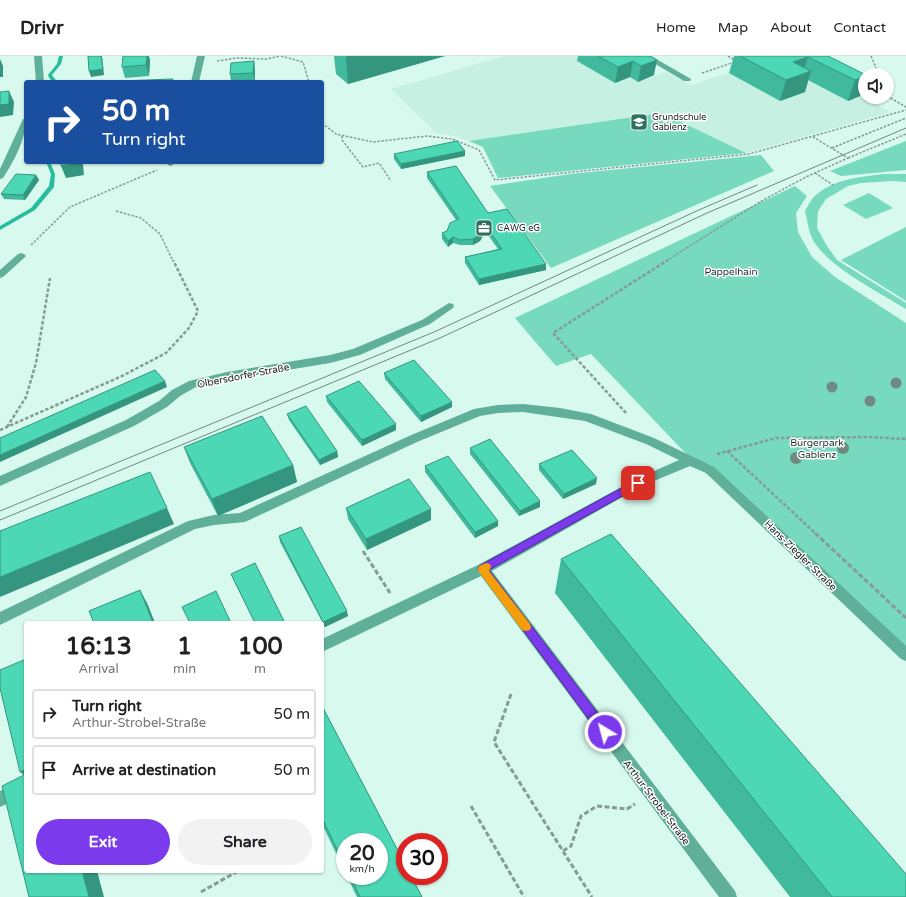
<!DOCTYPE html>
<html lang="en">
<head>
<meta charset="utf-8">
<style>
	body { margin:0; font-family:"Varela Round",sans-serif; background:#f2f2f2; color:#202124; height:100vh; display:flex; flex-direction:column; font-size:15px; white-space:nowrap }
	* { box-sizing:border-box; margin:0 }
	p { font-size:13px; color:#757577 }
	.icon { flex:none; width:22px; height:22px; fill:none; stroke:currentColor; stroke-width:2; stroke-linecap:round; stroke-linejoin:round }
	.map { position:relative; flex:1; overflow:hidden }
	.drawer { position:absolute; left:24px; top:565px; width:300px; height:252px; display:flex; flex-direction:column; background:#fff; border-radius:4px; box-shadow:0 1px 3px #0004 }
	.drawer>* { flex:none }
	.top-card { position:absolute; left:24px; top:24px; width:300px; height:84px; border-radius:4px; box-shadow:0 1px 3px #0004; background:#1a4fa0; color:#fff; overflow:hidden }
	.controls { position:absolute; left:858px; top:12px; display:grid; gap:8px }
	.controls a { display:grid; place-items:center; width:36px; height:36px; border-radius:50%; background:#fff; box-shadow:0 1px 3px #0004; font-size:20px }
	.speed { position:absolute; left:336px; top:777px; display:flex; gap:8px; font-size:20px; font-weight:700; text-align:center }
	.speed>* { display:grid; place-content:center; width:52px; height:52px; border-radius:50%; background:#fff; box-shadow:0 1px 3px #0004; line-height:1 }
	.speed small { font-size:10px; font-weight:400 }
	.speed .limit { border:6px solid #d22; background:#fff; color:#111 }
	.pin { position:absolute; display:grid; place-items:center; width:34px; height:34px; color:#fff; margin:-17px; border-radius:8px; box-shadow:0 2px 6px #0006 }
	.me { position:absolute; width:44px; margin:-22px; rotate:323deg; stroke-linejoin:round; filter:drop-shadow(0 0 3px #0008) }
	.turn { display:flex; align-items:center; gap:14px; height:84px; padding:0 12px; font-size:18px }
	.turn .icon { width:52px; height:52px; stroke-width:2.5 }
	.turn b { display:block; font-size:28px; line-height:34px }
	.eta { display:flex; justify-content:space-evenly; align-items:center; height:68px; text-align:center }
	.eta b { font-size:24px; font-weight:800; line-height:28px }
	.cta { display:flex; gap:8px; margin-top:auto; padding:8px 12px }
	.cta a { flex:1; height:46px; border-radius:24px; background:#7c3aed; color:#fff; font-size:16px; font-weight:800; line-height:46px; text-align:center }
	.cta a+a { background:#f2f2f2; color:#202124 }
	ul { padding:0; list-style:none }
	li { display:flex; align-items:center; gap:12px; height:50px; margin:0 8px 6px; padding:0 4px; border:2px solid #e0e0e0; border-radius:4px }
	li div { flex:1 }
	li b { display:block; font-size:15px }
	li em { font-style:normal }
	header { display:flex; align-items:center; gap:24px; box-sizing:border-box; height:56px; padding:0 20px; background:#fff; border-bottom:1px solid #e0e0e0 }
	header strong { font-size:19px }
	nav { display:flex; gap:22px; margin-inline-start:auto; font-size:14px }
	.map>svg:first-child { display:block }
</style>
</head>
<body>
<header>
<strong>Drivr</strong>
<nav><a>Home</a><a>Map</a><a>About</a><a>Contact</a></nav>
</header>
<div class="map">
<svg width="906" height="841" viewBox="0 0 906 841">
	<rect width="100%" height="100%" fill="#d8f9ee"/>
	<path fill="#c6f0e2" d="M504 0H591L615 27 630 21 638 26 666 16 691 29 782 0 891 56 746 97 498 122 483 91 460 81 436 77 391 33Z"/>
	<path fill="#77d9be" d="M662 57 746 97 498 122 483 91 469 85Z
		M906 85V114L841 120 830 115Z
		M761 99 774 115 551 212 490 130 570 118Z
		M884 118H906V126L892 125 861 127 848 130 826 143 818 155 817 172 827 190 837 204 906 247V253C880 237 835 214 817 190 809 181 808 167 805 155 808 150 811 143 816 139 834 123 860 121 884 118Z
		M795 130 807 140 796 157 798 176 812 201 835 221 906 267V599L692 404 591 298 556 310 515 262Z
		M869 137 893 152 866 163 843 149Z
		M906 171V245L841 204Z"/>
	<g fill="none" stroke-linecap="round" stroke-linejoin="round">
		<path fill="#26bd9c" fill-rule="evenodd" d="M59 0H63L61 8 52 19 54 22 58 26C52 26 50 24 48 19L57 8Z
			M46 106H50L55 118 54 131 35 154 0 174V170L31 152 49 130 51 118Z"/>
		<path stroke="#849c94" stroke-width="1.5" stroke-dasharray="2.5 1.5" stroke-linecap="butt" d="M281 0 303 6 309 26
			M728 0 735 4
			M871 0 879 19
			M217 5 237 2 267 3 280 0
			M702 17 735 6
			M887 40 906 51
			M322 67 336 78 373 86 427 80 452 83 479 94 495 124 749 98 906 54
			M342 80V84L363 111 379 107 391 125
			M832 92 906 62
			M848 102 906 78
			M815 117 833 129
			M116 155 141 162 160 178 173 205
			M31 189 70 151 157 114
			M666 205 763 144 806 121 848 102 813 81"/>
		<path stroke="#849c94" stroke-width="2.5" stroke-dasharray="3.5 2" stroke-linecap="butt" d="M626 357 553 277 668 204
			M7 371 26 341 36 307 50 222
			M0 374 122 320 166 297 189 272 198 255 173 204
			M727 395 816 478
			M717 398 776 382 868 381 906 383"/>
		<path stroke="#849c94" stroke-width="3" stroke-dasharray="5 2.5" stroke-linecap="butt" d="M815 477 906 562
			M363 495 390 537
			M511 638 494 686 592 841
			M471 750 524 841
			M563 795 571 790 581 760 597 750 627 753 635 748
			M201 836 238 815"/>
		<path fill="#60af99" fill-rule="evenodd" d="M34 0H42L44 26H36Z
			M197 0H205L199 26H191Z
			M642 0H651L691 23 690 25H684Z
			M23 63H26C26 83 14 105 3 122L0 123V113Z
			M167 106H175V107L171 110 168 109Z
			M21 197 24 198 26 200 24 202 3 221 0 222V214L18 198Z
			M449 247 453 248 454 250 453 252 430 268 360 299 330 307 227 324 196 331 180 340 167 351 134 370 0 430V420L126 364 159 345 172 334 189 325 227 316 330 299 353 293 422 264Z
			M523 348 560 352 591 358 654 382 714 411 906 590V605L901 603 706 417 690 410 642 430 492 515 735 835 737 841H719L481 520 322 596V583L478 509 634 424 679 404 646 388 585 365 523 356 498 357 480 360 417 386 245 466 214 469 195 473 0 569V556L188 465 214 459 240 457 409 380 474 353 498 349Z
			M26 723V739L0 751V735Z"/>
		<path stroke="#718781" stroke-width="1" d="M0 455 434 276 701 153 757 129
			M0 464 440 282 707 157 906 72"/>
	</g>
	<g fill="#6f8a82">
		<circle cx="896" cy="327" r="5.5"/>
		<circle cx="832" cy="331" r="5.5"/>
		<circle cx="870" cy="345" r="5.5"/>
		<circle cx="843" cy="392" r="6"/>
		<circle cx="796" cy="402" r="6"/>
	</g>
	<path fill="#41b99c" d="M334 0H445L348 28 336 18Z
		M578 0H650L654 19 638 26 630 21 615 27 577 5Z
		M734 0H828L865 19V25L860 40 848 45 808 24 805 36 780 45 729 17Z
		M150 4 149 20 125 22 122 11Z
		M254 5 255 16V26H231L230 18Z
		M465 95V100L401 113 394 103V98Z
		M427 116 488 157 546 214 479 229 465 207V201L498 193 488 179 483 180 480 185 473 189H460L453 187 448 191 442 183V177L447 175 456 164 427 122Z
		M36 119 39 124 25 144 4 143 1 138Z
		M384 317 452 351 421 366 385 323Z
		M326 340 396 374 362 390 327 346Z
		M287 358 337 395 338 401 320 409 289 364Z
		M184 391 293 409 297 426 218 460 190 407Z
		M470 392 540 451 519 460 470 398Z
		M539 408 596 428 563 443 539 414Z
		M425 410 498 470 475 482 425 416Z
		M346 452 431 464 367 494 348 463Z
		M279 480 348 560 325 571 280 486Z
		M561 503 906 841H790L555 537Z
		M231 518 285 567H255L233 523Z
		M322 650 422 841H357L347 820H379L345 786V816L322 768Z"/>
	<path fill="#35967f" d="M101 0H102L104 19 91 21 89 15Z
		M147 0H149L150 4 149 20 146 9Z
		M348 0H445L348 28 346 1Z
		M808 1 802 19 811 15 805 36 780 45 786 24 793 6Z
		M0 3 3 10V21H0Z
		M657 4 654 19 638 26 641 10Z
		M254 5 255 16V26L253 17Z
		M633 5 630 21 615 27 618 11Z
		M865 20V25L860 40 848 45 855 24Z
		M9 35 14 46 13 59 0 61V49Z
		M465 95V100L401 113V108Z
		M80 106H82L83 109 84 119 66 122 61 110Z
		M36 119 39 124 25 144 23 139Z
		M488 173V179L483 180 480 185 473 189V183L483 174Z
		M453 181V187L448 191V185Z
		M546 208V214L479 229V223Z
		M165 325 167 331 0 406V399Z
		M452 346V351L421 366V360Z
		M396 368V374L362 390V384Z
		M337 395 338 401 320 409 319 404Z
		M293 409 297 426 218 460 212 443Z
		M597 422 596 428 563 443 564 438Z
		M540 445V451L519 460 520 455Z
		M167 452 174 468 0 541V521Z
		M431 453V464L367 494 366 483Z
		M498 465V470L475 482V476Z
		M140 534 148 549 155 567H153Z
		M347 555 348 560 325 571 323 566Z
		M26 713V719L25 720 20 716Z
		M82 815H97L104 841H89Z"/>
	<path fill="#4cd7b5" stroke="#35967f" d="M88 0H101L103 13 89 15Z
		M123 0H147L146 9 122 11Z
		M598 0H650L657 4 641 10 633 5 618 11Z
		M740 0H828L866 19H865V20L855 24 808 1 793 6 811 15 786 24Z
		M254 5 253 17 230 18 231 7Z
		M173 23 172 26H119V25Z
		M9 35V48L0 49V36Z
		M457 85 465 95 401 108 394 98Z
		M61 106H80V107L61 110Z
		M456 110 488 157 507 153 546 208 479 223 465 201 502 193 488 173 483 174 480 179 473 183 460 184 453 181 448 185 442 177 447 175 450 167 459 163 427 116Z
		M16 118 36 119 23 139 1 138Z
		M414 304 452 346 421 360 384 317Z
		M155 314 165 325 0 399V382Z
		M359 325 396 368 362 384 326 340Z
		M306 350 337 395 319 404 287 358Z
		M262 360 293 409 212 443 184 391Z
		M490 383 540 445 520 455 470 392Z
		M572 394 597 422 564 438 539 408Z
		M448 400 498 465 475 476 425 410Z
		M150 416 167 452 0 521V475Z
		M409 423 431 453 366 483 346 452Z
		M301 471 347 555 323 566 279 480Z
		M611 478 906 818V841H832L561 503Z
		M255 507 285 567H255L231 518Z
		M140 534 153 567H94L89 555Z
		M216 535 231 567H190L182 551Z
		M26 603V713L20 716 0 632V614Z
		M322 650 405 808V820H411L422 841H360L350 820H379V786H345V810L322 762Z
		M26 718V815H82L89 841H29L2 730Z"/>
	<path fill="#7c3aed" stroke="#51269a" d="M638 423 642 424 643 427 642 429 489 514 609 672 611 676 609 680 605 681 601 680 478 513 479 510Z"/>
	<path fill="#f59e0b" d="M486 507 490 508 491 511 489 515 530 568 531 571 530 574 526 575 522 574 479 516 478 513 479 510Z"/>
	<defs>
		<g id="school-square" transform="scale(0.9)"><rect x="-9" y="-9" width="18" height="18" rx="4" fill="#2e6f5e" stroke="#fff"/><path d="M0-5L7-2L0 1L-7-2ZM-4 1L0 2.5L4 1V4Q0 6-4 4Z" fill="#fff"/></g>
		<g id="office-square" transform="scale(0.9)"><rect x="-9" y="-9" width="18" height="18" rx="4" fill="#2e6f5e" stroke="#fff"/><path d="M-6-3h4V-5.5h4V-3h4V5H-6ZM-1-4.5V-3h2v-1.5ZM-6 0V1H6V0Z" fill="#fff"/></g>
	</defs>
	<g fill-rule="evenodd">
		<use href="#school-square" x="639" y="66"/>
		<use href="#office-square" x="484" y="172"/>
	</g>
	<g text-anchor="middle" stroke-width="3" stroke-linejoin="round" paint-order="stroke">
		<g font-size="9" fill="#121e1b" stroke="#fff" text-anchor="start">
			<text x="652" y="64">Grundschule<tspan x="652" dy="10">Gablenz</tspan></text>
			<text x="497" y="175">CAWG eG</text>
		</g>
		<g font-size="10" fill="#19302a" stroke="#fff">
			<text x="731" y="219">Pappelhain</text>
			<text x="817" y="390">Bürgerpark<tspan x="817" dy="12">Gablenz</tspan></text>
		</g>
		<g font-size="10" fill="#121e1b" stroke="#fff">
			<text transform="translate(243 319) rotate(-11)" y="4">Olbersdorfer Straße</text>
			<text transform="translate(801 499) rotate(44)" y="4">Hans-Ziegler-Straße</text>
			<text transform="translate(657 746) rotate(53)" y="4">Arthur-Strobel-Straße</text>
		</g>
	</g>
</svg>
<div class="controls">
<a><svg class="icon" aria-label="sound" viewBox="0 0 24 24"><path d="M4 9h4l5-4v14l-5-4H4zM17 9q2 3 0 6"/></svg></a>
</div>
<div class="speed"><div>20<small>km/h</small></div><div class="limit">30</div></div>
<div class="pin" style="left:638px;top:427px;background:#d93025"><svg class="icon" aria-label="arrive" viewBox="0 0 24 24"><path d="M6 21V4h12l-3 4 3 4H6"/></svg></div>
<svg class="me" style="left:605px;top:676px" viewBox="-20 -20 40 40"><circle r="17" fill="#7c3aed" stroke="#fff" stroke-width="3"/><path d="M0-11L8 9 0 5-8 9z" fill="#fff"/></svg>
<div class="top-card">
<div class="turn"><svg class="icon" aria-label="right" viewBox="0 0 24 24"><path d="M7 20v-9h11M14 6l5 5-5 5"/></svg><div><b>50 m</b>Turn right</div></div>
</div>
<section class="drawer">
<div class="eta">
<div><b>16:13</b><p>Arrival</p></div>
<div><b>1</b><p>min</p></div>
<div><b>100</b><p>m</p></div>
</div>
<ul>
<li><svg class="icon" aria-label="right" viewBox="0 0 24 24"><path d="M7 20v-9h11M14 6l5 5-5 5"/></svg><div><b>Turn right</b><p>Arthur-Strobel-Straße</p></div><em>50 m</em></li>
<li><svg class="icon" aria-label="arrive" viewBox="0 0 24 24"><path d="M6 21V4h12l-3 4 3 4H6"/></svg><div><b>Arrive at destination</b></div><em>50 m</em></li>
</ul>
<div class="cta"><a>Exit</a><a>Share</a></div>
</section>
</div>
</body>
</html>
